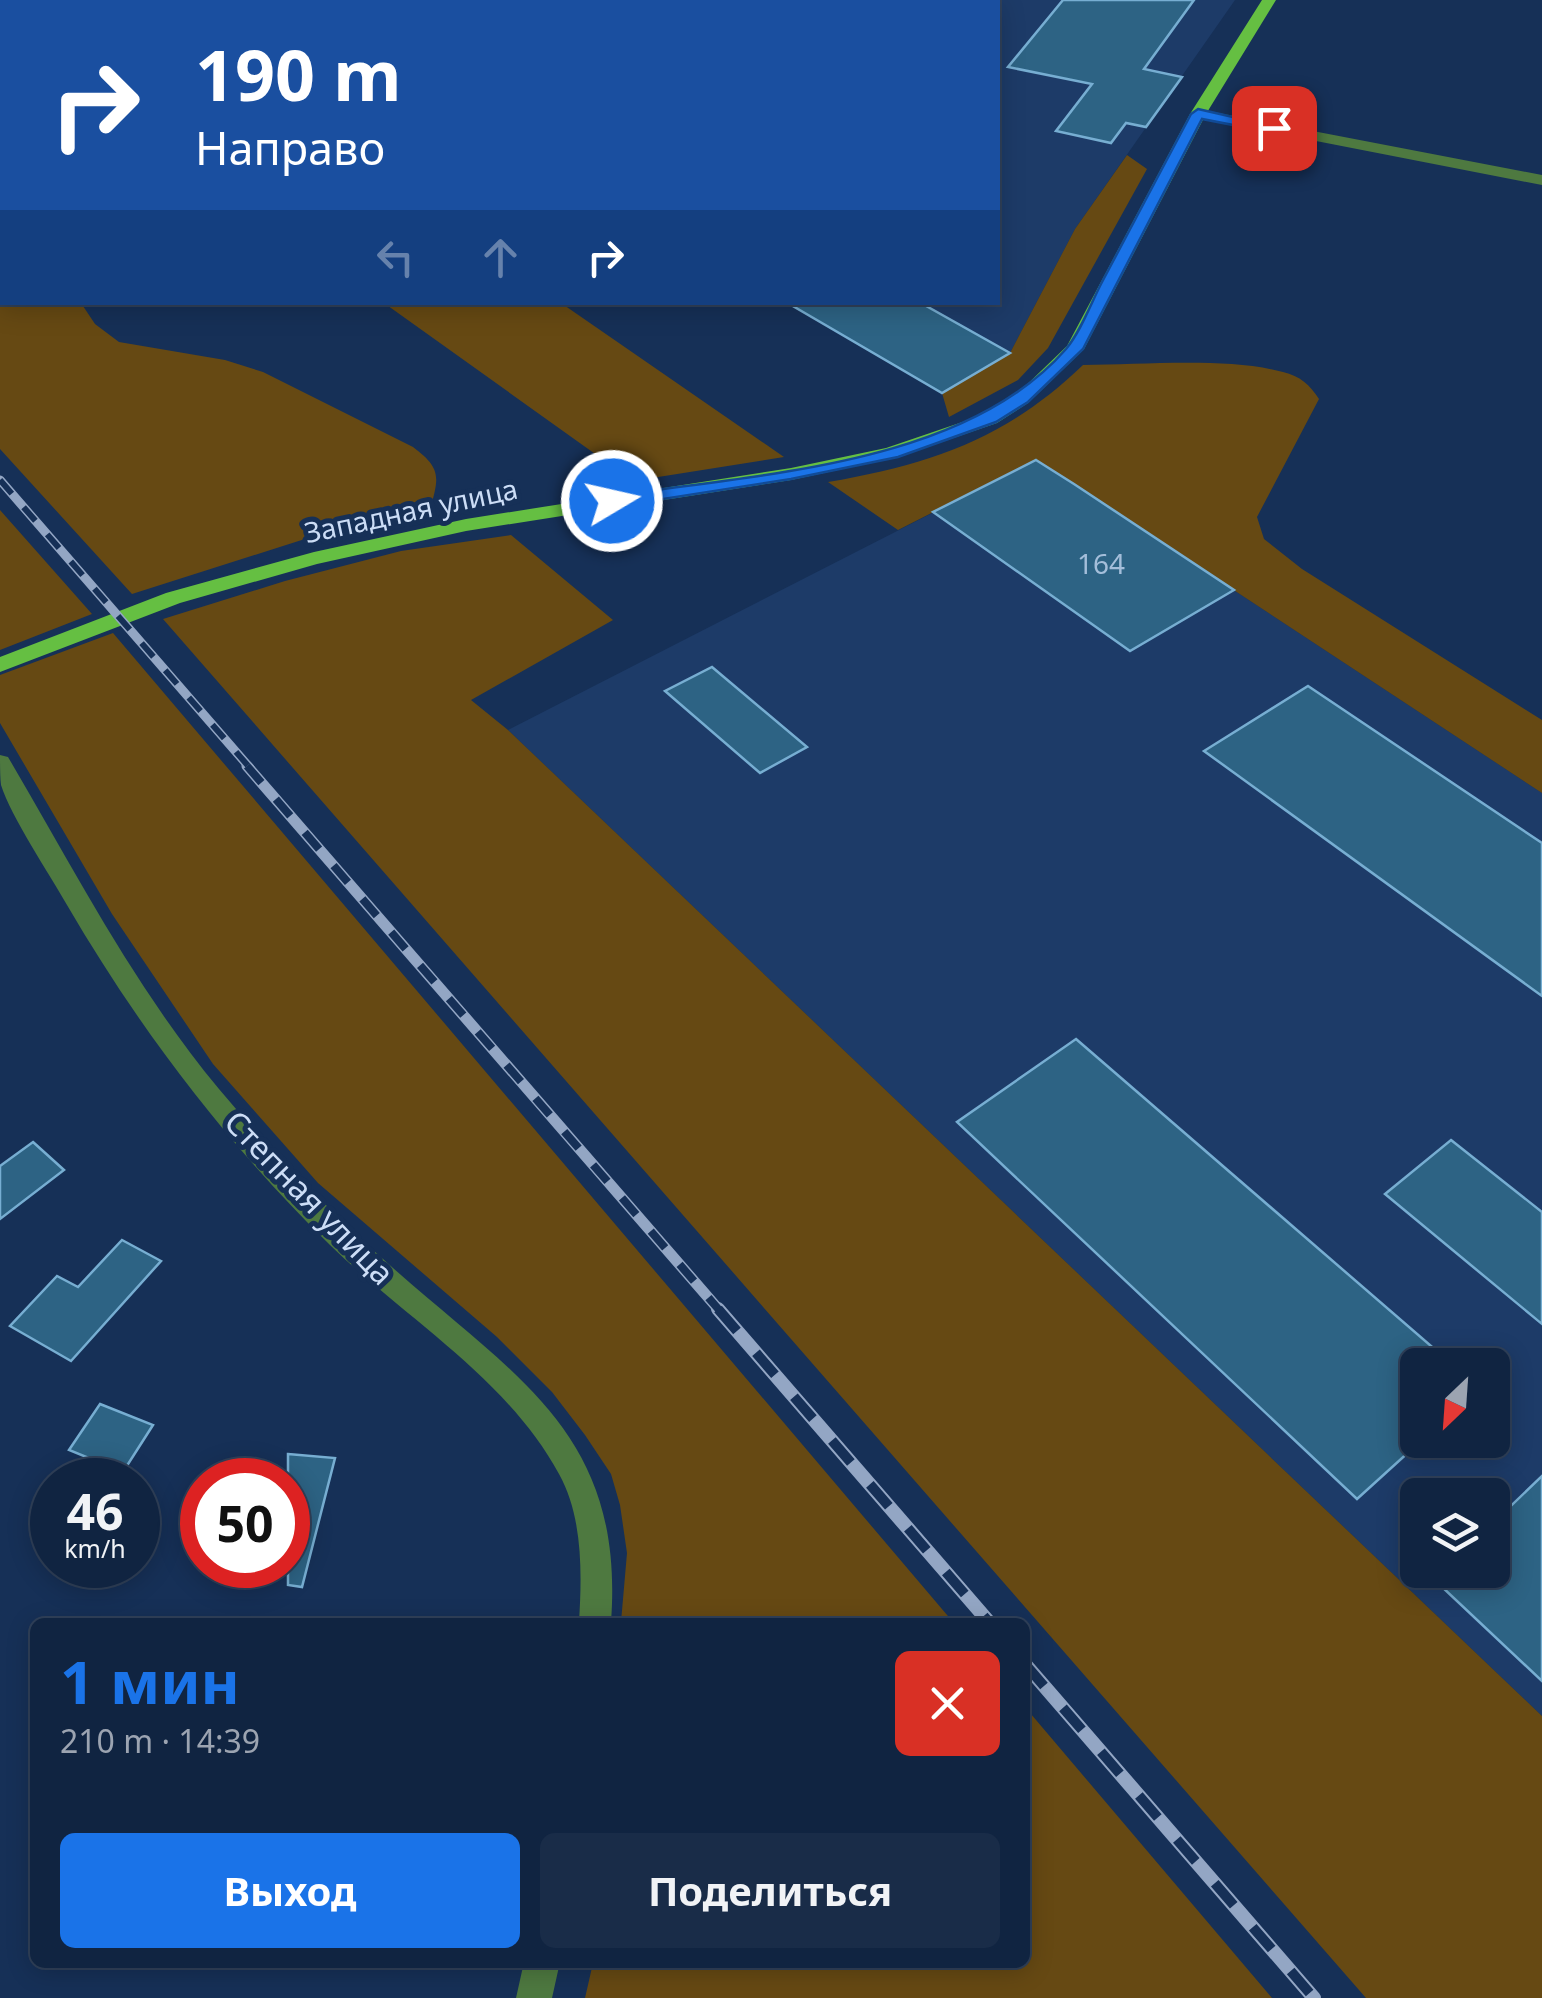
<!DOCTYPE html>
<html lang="ru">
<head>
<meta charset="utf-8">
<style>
	body { margin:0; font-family:"Noto Sans",sans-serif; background:#192c48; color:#f1f3f6; height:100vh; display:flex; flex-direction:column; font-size:38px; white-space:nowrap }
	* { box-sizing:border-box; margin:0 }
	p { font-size:32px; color:#9ca4b1 }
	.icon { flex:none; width:55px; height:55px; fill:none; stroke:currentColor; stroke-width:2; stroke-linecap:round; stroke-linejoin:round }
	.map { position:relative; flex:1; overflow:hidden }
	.panel { position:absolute; left:30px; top:1618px; width:1000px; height:350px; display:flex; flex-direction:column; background:#102441; border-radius:15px; box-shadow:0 5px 25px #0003,0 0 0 2px #30415a }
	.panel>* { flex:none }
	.hud { position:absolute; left:0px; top:0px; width:1000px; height:305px; box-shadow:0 5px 25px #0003,0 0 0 2px #30415a; background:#1a4fa0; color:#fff; overflow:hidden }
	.needle { width:65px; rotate:205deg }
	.fabs { position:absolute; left:1400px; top:1348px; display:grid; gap:20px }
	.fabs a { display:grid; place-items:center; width:110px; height:110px; border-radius:15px; background:#102441; box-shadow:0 5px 25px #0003,0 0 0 2px #30415a; font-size:50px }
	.speed { position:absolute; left:30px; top:1458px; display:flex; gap:20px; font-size:50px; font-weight:700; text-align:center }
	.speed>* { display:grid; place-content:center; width:130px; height:130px; border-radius:50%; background:#102441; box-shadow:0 5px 25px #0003,0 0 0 2px #30415a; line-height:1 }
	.speed small { font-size:25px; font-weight:400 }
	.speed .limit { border:15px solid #d22; background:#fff; color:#111 }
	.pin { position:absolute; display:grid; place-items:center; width:85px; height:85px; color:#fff; margin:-42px; border-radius:20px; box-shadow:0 5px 15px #0006 }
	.me { position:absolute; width:110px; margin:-55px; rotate:81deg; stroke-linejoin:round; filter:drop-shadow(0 0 8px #0008) }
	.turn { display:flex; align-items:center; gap:35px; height:210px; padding:0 30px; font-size:45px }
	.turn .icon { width:130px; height:130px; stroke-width:2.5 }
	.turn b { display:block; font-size:70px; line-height:85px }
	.lanes { display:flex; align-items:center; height:95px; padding:0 30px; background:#0003; justify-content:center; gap:50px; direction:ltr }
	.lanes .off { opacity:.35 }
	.round { display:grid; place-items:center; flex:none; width:105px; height:105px; border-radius:15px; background:#192c48 }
	.headline { display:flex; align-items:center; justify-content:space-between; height:170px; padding:0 30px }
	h1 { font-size:60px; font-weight:700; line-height:75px; color:#1a73e8 }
	.action { display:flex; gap:20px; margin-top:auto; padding:20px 30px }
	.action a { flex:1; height:115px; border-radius:15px; background:#1a73e8; color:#fff; font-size:40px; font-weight:700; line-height:115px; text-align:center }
	.action a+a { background:#192c48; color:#f1f3f6 }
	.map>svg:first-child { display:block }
</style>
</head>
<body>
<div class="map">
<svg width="1542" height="1998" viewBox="0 0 1542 1998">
	<rect width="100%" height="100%" fill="#163057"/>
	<path fill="#1d3b68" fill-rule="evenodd" d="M251 0H1235L1075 229 1010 353 942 393 786 303 998 302V2Z
		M1036 460 1542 793V1716L508 730ZM1418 1365H1492V1440H1418ZM1418 1495H1492V1570H1418Z"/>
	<path fill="#664913" d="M0 0 10 2H2V302L81 303 95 324 119 342 225 360 263 372 413 447C444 470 438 479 429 514L308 538 132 594 0 449Z
		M1127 155 1147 169 1048 348 1018 380 949 417 942 393 1010 353 1075 229Z
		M384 303H561L784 457 633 481Z
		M1083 365C1142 365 1228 357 1283 372 1300 376 1310 385 1319 399L1257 517 1264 539 1302 569 1542 720V793L1036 460 898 530 828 482C931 464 1006 439 1083 365Z
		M0 510 92 614 0 650Z
		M511 535 613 620 471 700 508 730 1542 1716V1998H1366L163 619 285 581 401 551Z
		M113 633 953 1622H621L627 1553 620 1505 611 1474 585 1435 552 1392 497 1337 318 1183 213 1064 112 914 0 723V675Z
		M1025 1707 1272 1998H585L593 1963 1025 1962Z"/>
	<path fill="#2d6384" stroke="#77aed2" stroke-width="2.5" d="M1063 0H1194L1144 69 1182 77 1146 127 1126 123 1111 143 1056 131 1092 84 1008 67Z
		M786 302H919L1010 353 942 393Z
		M1036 460 1074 484 1234 590 1130 651 933 512Z
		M712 667 807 747 760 773 665 691Z
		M1308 686 1542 843V996L1204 751Z
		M1076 1039 1453 1365H1418V1440H1422L1357 1499 957 1122Z
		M1451 1140 1542 1212V1324L1385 1194Z
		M33 1142 64 1170 0 1219V1166Z
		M122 1240 161 1261 71 1361 10 1326 57 1276 78 1287Z
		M100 1404 153 1425 123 1472 69 1450Z
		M288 1454 335 1458 302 1587 288 1585Z
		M1542 1476V1681L1424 1570H1492V1524Z"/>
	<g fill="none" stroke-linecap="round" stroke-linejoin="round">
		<path fill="#4e7940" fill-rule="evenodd" d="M1198 109 1542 175V185L1193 117V111Z
			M0 755 8 757C75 871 134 987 219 1089 273 1153 331 1213 393 1268 517 1378 625 1435 611 1622H579C582 1574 583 1517 559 1474 507 1378 406 1319 330 1245 226 1143 140 1030 67 905 49 873 11 817 1 785 0 777 0 764 0 755Z
			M524 1962H560L552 1998H516Z"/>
		<path fill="#65bf42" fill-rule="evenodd" d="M1262 0H1276L1206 114 1084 349 1028 403 997 423 898 457 791 480 466 531 317 564 180 603 0 672V657L166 593 314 552 466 519 791 468 886 448 983 415 1016 395 1067 346 1190 114Z"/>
		<g stroke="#93a6c4" stroke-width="9">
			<path id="rail-far2" d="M0 480 250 768"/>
		</g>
		<g stroke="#93a6c4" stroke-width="11">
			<path id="rail-far1" d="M247 766 720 1311"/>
		</g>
		<g stroke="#93a6c4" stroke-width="14">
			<path id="rail" d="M718 1309 989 1622
				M1025 1664 1314 1998"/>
		</g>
		<use href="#rail-far2" stroke="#163057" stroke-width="6" stroke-dasharray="18" stroke-linecap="butt"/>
		<use href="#rail-far1" stroke="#163057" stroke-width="8" stroke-dasharray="22" stroke-linecap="butt"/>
		<use href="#rail" stroke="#163057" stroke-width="10" stroke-dasharray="29" stroke-linecap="butt"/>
	</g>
	<circle fill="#8f897f" cx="1243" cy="150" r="10"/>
	<path fill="#1a73e8" stroke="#114b97" stroke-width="2.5" d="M1198 109 1281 128 1274 133 1202 119 1083 349 1028 402 996 422 898 457 791 479 612 507 603 501 612 496C757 474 964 466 1066 349 1081 331 1091 303 1102 282 1132 226 1161 170 1191 114Z"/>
	<g text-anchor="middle" stroke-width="10" stroke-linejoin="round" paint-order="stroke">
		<g font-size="28" fill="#ccddf6" stroke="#163057">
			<text transform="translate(411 511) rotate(-12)" y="10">Западная улица</text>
		</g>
		<g font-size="28" fill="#a4beda">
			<text x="1101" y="574">164</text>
		</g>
		<g font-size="32" fill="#ccddf6" stroke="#163057">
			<text transform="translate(309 1198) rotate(46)" y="11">Степная улица</text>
		</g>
	</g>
</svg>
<div class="fabs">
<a><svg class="needle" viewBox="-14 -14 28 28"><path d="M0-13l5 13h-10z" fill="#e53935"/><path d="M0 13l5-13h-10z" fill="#9ca4b1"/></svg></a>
<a><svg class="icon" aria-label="layers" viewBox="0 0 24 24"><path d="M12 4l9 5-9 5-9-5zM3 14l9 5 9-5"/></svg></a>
</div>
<div class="speed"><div>46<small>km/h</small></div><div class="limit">50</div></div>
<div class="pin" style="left:1274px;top:128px;background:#d93025"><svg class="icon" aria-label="arrive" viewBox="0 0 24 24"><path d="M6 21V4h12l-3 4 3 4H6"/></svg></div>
<svg class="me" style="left:612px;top:501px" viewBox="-20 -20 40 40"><circle r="17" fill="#1a73e8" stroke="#fff" stroke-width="3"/><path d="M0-11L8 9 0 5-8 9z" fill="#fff"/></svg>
<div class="hud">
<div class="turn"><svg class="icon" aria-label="right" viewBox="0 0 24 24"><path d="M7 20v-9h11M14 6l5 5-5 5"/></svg><div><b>190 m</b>Направо</div></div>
<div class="lanes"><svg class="icon off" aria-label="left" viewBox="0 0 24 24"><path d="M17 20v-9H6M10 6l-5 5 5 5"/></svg><svg class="icon off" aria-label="ahead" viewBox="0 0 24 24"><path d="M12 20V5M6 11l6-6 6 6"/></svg><svg class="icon" aria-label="right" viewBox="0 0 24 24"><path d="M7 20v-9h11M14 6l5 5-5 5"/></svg></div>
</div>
<section class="panel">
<div class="headline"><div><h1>1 мин</h1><p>210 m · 14:39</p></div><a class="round" style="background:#d93025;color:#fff"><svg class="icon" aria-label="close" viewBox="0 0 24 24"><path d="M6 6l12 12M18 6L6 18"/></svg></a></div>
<div class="action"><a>Выход</a><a>Поделиться</a></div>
</section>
</div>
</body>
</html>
